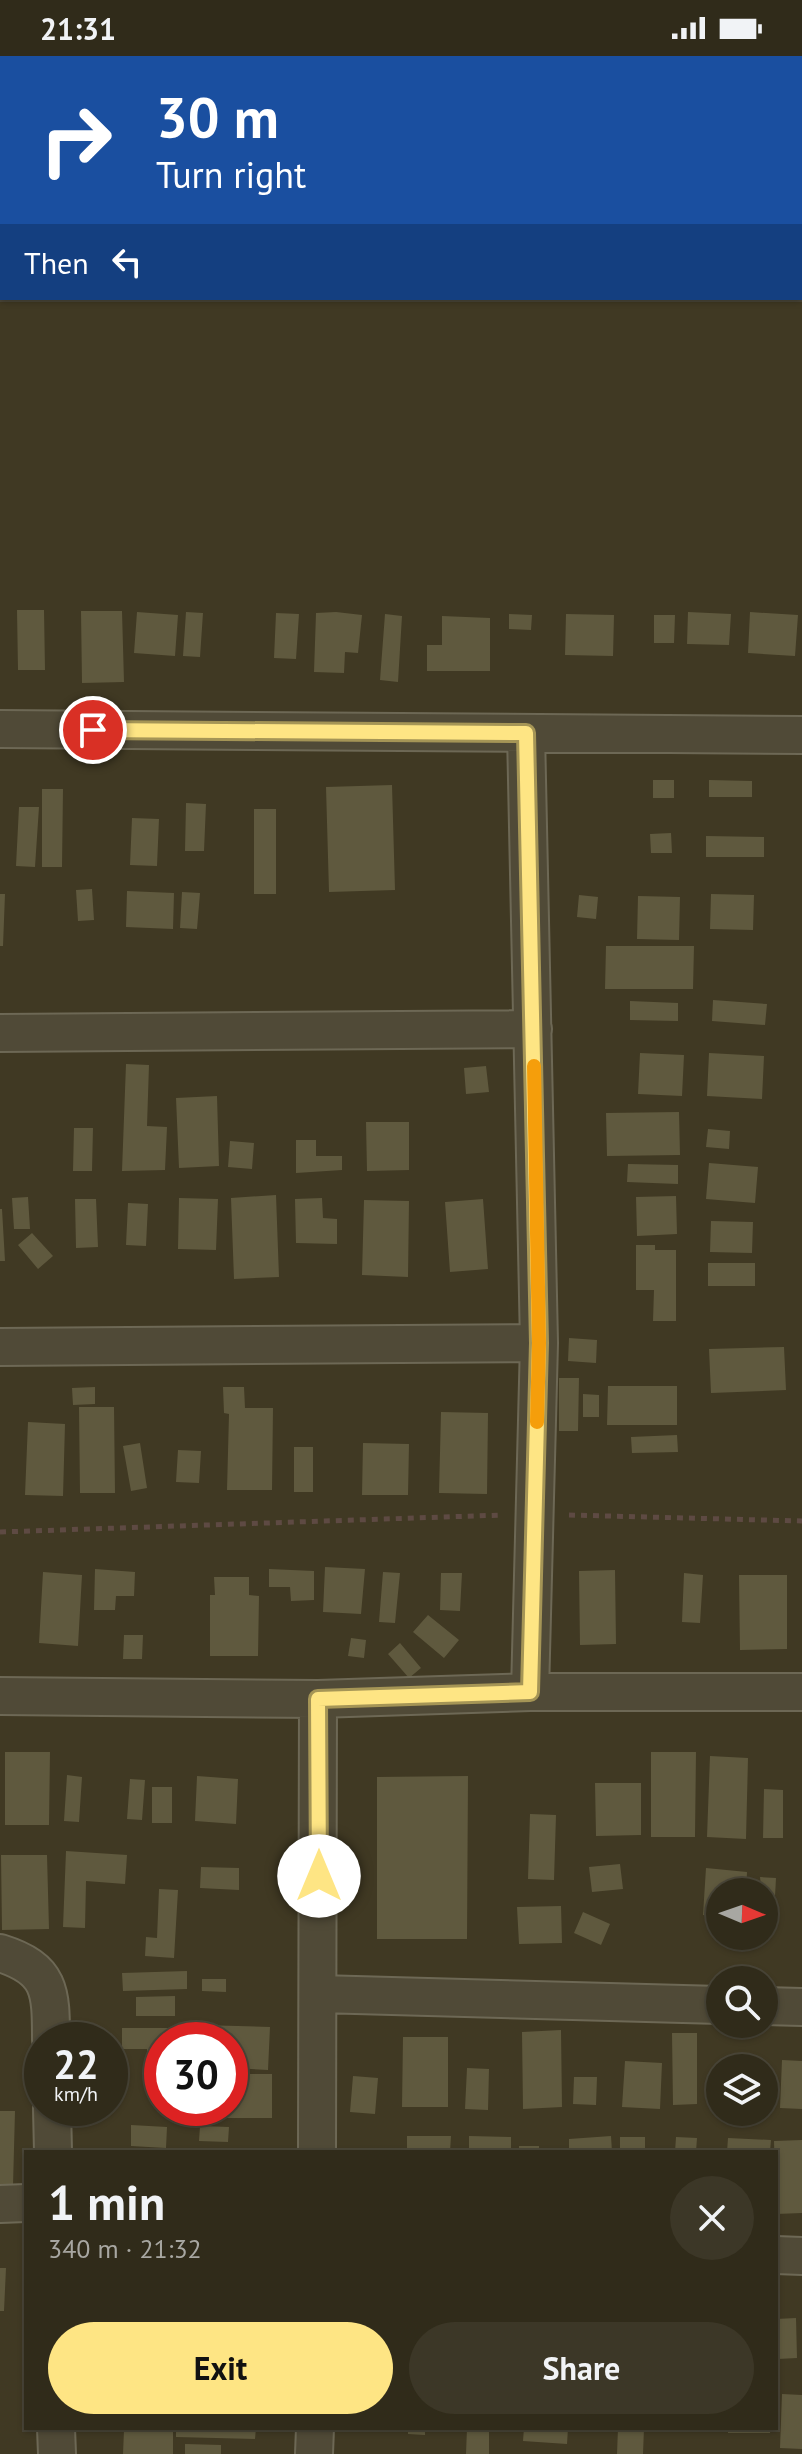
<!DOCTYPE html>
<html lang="en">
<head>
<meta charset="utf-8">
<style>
	body { margin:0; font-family:"PT Sans",sans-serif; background:#3c3727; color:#f1f3f6; height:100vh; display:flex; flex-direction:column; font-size:30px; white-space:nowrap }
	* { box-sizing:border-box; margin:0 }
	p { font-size:26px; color:#a8a7a2 }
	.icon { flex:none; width:44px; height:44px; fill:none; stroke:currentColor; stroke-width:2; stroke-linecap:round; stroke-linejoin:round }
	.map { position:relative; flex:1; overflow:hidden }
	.sheet { position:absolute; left:24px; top:2094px; width:754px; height:280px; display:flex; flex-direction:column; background:#302b1a; border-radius:0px; box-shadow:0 2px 6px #0004,0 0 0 2px #4b4739 }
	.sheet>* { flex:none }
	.guide { position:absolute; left:0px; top:0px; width:802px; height:244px; box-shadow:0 2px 6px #0004,0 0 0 2px #4b4739; background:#1a4fa0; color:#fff; overflow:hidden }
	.needle { width:52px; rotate:92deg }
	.tools { position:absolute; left:706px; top:1822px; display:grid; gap:16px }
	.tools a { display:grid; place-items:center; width:72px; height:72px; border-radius:50%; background:#302b1a; box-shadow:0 2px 6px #0004,0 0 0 2px #4b4739; font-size:40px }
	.speed { position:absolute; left:24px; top:1966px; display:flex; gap:16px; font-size:40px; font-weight:700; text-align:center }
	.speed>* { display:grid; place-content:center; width:104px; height:104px; border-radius:50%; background:#302b1a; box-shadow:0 2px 6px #0004,0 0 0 2px #4b4739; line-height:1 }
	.speed small { font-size:20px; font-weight:400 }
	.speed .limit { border:12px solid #d22; background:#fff; color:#111 }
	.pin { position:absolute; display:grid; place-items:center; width:68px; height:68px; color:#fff; margin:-34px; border:4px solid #fff; border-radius:50%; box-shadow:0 2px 8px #0007 }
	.me { position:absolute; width:88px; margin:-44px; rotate:0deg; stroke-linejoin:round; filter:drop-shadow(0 0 6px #0008) }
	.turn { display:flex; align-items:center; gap:28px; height:168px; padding:0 24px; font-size:36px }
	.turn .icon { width:104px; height:104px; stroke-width:2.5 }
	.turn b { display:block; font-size:56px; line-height:68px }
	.then { display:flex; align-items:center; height:76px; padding:0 24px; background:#0003; gap:16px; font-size:30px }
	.round { display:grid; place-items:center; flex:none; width:84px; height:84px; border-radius:42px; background:#3c3727 }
	.head { display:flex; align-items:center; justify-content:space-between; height:136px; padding:0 24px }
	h1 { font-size:48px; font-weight:700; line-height:60px }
	.cta { display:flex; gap:16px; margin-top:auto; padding:16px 24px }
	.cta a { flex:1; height:92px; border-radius:48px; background:#fee584; color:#111; font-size:32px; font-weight:700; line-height:92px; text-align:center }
	.cta a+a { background:#3c3727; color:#f1f3f6 }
	.status { display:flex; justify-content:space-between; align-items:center; height:56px; padding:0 40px; background:#302b1a; direction:ltr }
	.status svg { height:22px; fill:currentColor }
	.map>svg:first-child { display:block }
</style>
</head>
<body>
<div class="status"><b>21:31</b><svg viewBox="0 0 49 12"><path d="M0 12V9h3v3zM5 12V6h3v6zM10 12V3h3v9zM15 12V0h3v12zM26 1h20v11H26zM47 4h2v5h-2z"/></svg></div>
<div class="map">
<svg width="802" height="2398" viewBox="0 0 802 2398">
	<rect width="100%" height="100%" fill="#403923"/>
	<path fill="#5f593e" d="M17 554H44L45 614H18Z
		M81 555H122L124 626 82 627Z
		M137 556 178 559 175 600 134 597Z
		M186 556 203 557 200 601 183 600Z
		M336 556 362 559 358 597 345 596 344 617 314 616 316 557Z
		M688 556 731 558 729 589 687 588Z
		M750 556 798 559 795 600 748 597Z
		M276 557 299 558 296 603 274 602Z
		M385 558 402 560 398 626 380 624Z
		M509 558 532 559 531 574 509 573Z
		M566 558 614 559 613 600 565 599Z
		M654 559H675L674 587H654Z
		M442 560 490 562V615H427V589H442Z
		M653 724H674V742H653Z
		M709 724 752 725V741H709Z
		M392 729 395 834 329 836 326 731Z
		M42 733H63L62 811H42Z
		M186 747 206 748 204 795H185Z
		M19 751H39L35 811 16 810Z
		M254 753H276V838H254Z
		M132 762 159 763 157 810 130 809Z
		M671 777 672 797H651L650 778Z
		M706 780 764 781V801H706Z
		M92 833 94 864 78 865 76 834Z
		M127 835 174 837 173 873 126 871Z
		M182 836 200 837 197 873 180 872Z
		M0 838H5L3 890H0Z
		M711 838 754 839 753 874 710 873Z
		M579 839 598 841 596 863 577 861Z
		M638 840 680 841 679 884 637 883Z
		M606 890H694L693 933H605Z
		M713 944 767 948 765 969 712 965Z
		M630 945 678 947V965L630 964Z
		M640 997 684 999 682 1040 638 1038Z
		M709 997 764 1000 762 1043 707 1040Z
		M126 1008 149 1009 147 1070 167 1071 165 1114 122 1115Z
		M486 1010 489 1036 466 1038 464 1012Z
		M217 1040 219 1110 179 1112 176 1042Z
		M679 1056 680 1099 607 1100 606 1057Z
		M366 1066H409V1114L367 1115Z
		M74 1072H93L92 1115H73Z
		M708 1073 730 1075 729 1093 706 1091Z
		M296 1084H316V1100H342V1114L296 1117Z
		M230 1085 254 1087 252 1113 228 1111Z
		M709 1107 758 1111 755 1147 706 1143Z
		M628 1108 678 1109V1128L627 1126Z
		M276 1139 279 1221 234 1223 231 1142Z
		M676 1140 677 1178 637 1180 636 1141Z
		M28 1141 30 1173H14L12 1142Z
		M179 1142 218 1143 216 1194 178 1193Z
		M322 1142 323 1162 337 1163V1188L296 1187 295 1143Z
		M75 1143H96L98 1191 76 1192Z
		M483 1143 488 1213 450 1216 445 1146Z
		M364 1144 409 1145 408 1221 362 1219Z
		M128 1147 148 1148 146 1190 126 1189Z
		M0 1153H2L5 1205H0Z
		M711 1165 753 1166 752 1197 710 1196Z
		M32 1177 53 1200 38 1213 18 1189Z
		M636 1189H655V1194H676V1265H653L654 1234H636Z
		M708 1207H755V1230H708Z
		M569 1282 597 1284 596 1307 568 1305Z
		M784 1291 786 1334 711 1337 709 1293Z
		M559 1322H579L578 1375H559Z
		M608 1330H677V1369H607Z
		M95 1331V1348L73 1349 72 1332Z
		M223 1331H244L245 1352H273L272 1434H227L229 1358 224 1357Z
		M583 1338 599 1339V1361H583Z
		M79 1351H114L115 1437H80Z
		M441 1356 488 1357 487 1438 439 1437Z
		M28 1366 65 1368 63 1440 25 1439Z
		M677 1379 678 1396 632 1397 631 1381Z
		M140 1387 147 1432 131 1435 123 1390Z
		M363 1387 409 1388 408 1439H362Z
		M294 1391H313V1436H294Z
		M178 1394 201 1395 199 1427 176 1426Z
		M325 1511 365 1513 361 1558 323 1556Z
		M95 1513 135 1516 134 1540H116L115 1554H94Z
		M269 1513 314 1515V1544L291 1545 290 1531H269Z
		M615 1514 616 1588 580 1589 579 1515Z
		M43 1516 82 1519 78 1590 39 1587Z
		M383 1516 400 1517 395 1567 379 1566Z
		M441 1517H462L460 1555 440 1554Z
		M684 1517 703 1519 700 1567 682 1566Z
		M739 1519H787V1593L740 1594Z
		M214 1521H249V1539L259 1540 258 1600H210V1539H215Z
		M428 1559 459 1584 444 1602 413 1576Z
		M124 1579H143L142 1603H123Z
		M351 1582 366 1584 364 1602 348 1600Z
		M400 1587 421 1612 409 1622 388 1598Z
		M5 1696H50L49 1769H5Z
		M651 1696H696L695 1781H651Z
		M710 1700 748 1702 746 1783 707 1781Z
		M67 1719 82 1721 79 1766 64 1765Z
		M197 1720 238 1723 236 1768 195 1765Z
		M468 1720 467 1883H377V1721Z
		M130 1723 145 1724 142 1764 127 1763Z
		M595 1727H641V1779L596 1780Z
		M152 1731H172V1767H152Z
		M764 1733 783 1734V1782H763Z
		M530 1758 556 1759 554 1824 528 1823Z
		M66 1795 127 1799 125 1828 86 1825 85 1872 63 1871Z
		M1 1799H47L49 1873 2 1874Z
		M620 1808 623 1833 592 1836 589 1811Z
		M201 1811 239 1812V1834L200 1832Z
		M706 1812 747 1816 746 1836H720V1861L703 1859Z
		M760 1821 776 1822 774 1859 764 1858Z
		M159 1833 178 1834 174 1902 145 1900 146 1881 157 1882Z
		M561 1850 562 1887 519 1888 517 1851Z
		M583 1856 610 1868 601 1889 574 1877Z
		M187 1915V1933L123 1935 122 1917Z
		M202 1923H226V1936L202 1935Z
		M175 1940V1960H136V1941Z
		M200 1969 270 1971 268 2014 230 2012V1984H199Z
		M122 1972H172V1984H162V2013H147V1993H122Z
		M561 1974 562 2051 523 2053 522 1976Z
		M672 1977H697V2048L673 2049Z
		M403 1981H448V2051H402Z
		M782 2004 802 2005V2053L780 2052Z
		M625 2005 662 2007 660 2053 622 2051Z
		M467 2012 489 2013 488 2054 465 2053Z
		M230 2018H272V2062H197V2052H230Z
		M353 2020 378 2022 375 2058 350 2056Z
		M574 2021H597L596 2049 573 2048Z
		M0 2055H15L13 2130 0 2129Z
		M131 2069 167 2071 166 2092 131 2090Z
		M200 2070 229 2071 228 2086 199 2085Z
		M407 2080H451L450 2096H407Z
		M469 2080 511 2081V2096H469Z
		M611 2080 612 2096H569V2083Z
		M620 2081H645V2096H620Z
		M676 2081 697 2082 696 2096H675Z
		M728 2082 771 2084 770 2096H727Z
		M802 2084V2157L776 2158 774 2085Z
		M519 2090H539V2096H519Z
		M0 2212H6L4 2255H0Z
		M796 2262 797 2302 778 2303 776 2263Z
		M782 2338 802 2339V2393L780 2392Z
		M176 2372H256L255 2383 176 2381Z
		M408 2372H425V2379L408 2378Z
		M467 2372H489V2398H466Z
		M524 2372H568L567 2388 523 2385Z
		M618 2372H644L643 2398H617Z
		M728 2372H771L770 2377H728Z
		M124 2374 173 2376V2398H123Z
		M185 2388 221 2389V2398H185Z"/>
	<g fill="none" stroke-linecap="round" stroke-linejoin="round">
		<g stroke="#6d6855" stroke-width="40">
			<path id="minor" d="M0 673 802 679
				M526 677 539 1287 530 1636
				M0 977 533 973
				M0 1291 539 1287
				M0 1640 318 1643 530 1636H802
				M0 1897C51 1913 51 1935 51 1984
				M319 1938 720 1949
				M764 1950 802 1951
				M52 2052 53 2096
				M317 2096 318 1643
				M0 2148 26 2147
				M776 2199 802 2200
				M56 2372 57 2398
				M314 2398 315 2372"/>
		</g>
		<path stroke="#5e4a43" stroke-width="5" stroke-dasharray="6 6" stroke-linecap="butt" d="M569 1459 802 1465
			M0 1476 503 1459"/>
		<use href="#minor" stroke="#504a37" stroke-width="36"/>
	</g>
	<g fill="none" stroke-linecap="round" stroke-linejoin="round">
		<g stroke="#a59556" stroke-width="20">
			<path id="route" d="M93 674 526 677 539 1287 530 1636 318 1643 319 1820"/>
		</g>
		<use href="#route" stroke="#fee584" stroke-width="14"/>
		<path stroke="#f59e0b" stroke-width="14" d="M534 1010 539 1287 537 1366"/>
	</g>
</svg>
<div class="tools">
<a><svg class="needle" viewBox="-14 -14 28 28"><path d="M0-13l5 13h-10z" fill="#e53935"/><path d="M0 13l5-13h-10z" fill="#a8a7a2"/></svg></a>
<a><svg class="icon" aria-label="search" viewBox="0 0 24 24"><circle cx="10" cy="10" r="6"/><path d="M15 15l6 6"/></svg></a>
<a><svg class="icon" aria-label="layers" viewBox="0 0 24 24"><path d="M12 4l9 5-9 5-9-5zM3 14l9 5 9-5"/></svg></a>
</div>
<div class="speed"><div>22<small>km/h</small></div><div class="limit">30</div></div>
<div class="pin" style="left:93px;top:674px;background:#d93025"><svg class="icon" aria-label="arrive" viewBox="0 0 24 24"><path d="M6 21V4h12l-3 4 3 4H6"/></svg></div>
<svg class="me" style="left:319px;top:1820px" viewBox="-20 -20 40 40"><circle r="19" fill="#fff"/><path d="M0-13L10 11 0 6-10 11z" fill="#fee584"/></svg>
<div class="guide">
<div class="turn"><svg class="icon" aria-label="right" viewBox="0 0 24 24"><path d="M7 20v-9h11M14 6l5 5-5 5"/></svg><div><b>30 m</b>Turn right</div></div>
<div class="then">Then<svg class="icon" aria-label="left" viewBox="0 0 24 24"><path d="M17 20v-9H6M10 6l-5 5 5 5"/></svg></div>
</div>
<section class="sheet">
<div class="head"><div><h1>1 min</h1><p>340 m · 21:32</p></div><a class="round"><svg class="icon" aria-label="close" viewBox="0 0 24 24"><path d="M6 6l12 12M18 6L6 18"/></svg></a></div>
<div class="cta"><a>Exit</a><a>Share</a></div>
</section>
</div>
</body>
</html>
